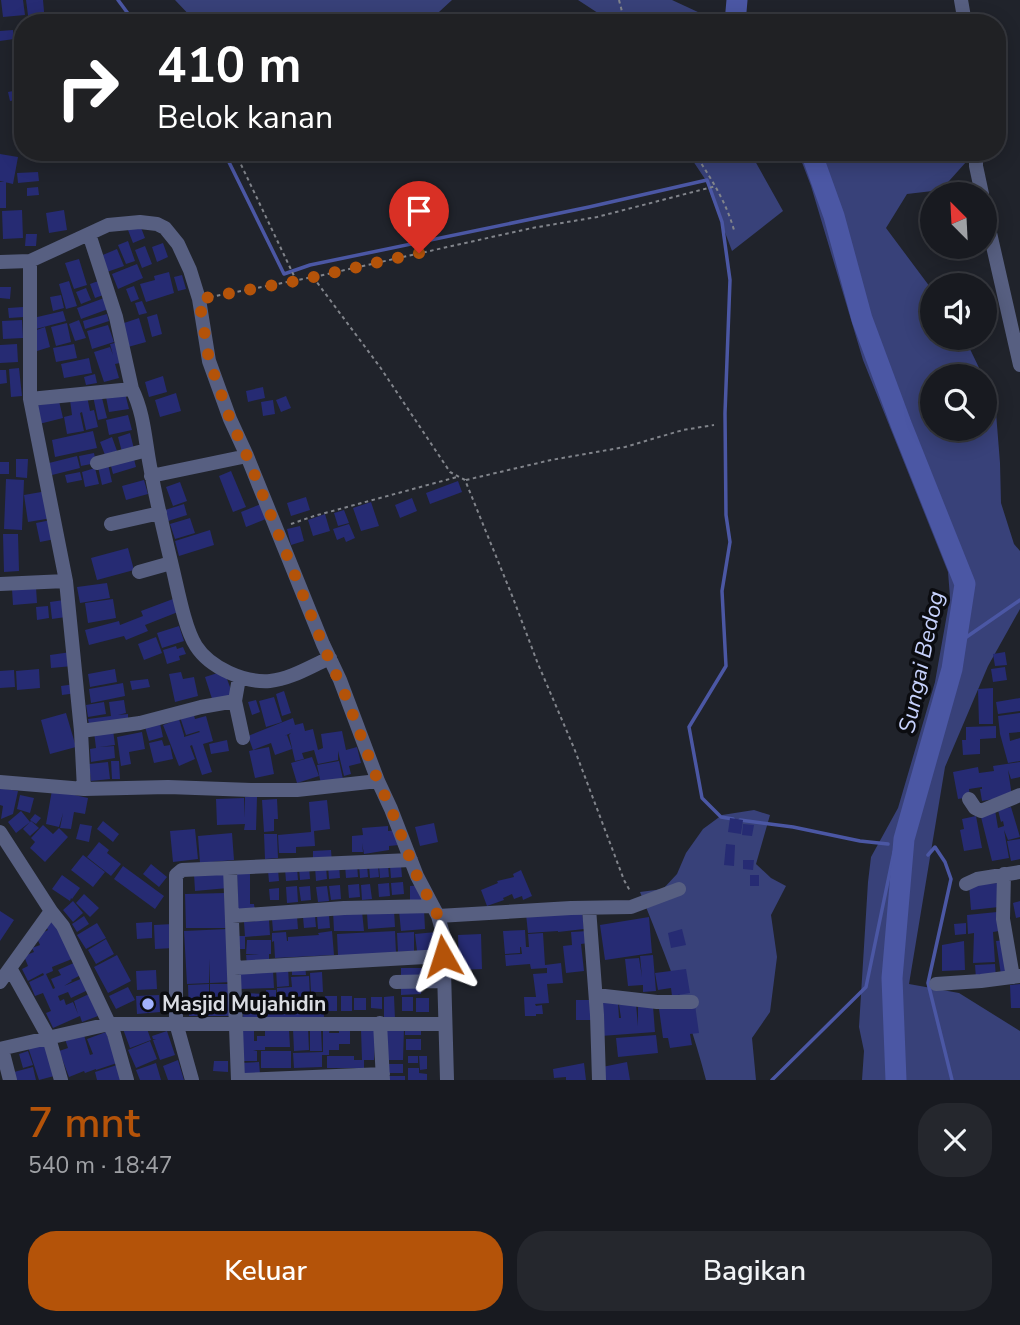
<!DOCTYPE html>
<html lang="id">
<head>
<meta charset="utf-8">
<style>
	body { margin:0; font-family:"Nunito Sans",sans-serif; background:#25272d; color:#f1f3f6; height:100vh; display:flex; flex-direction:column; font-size:26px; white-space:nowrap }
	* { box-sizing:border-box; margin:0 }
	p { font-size:23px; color:#9fa1a5 }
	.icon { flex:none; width:38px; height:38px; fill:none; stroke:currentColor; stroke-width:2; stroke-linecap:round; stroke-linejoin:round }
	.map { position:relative; height:1080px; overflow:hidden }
	.details { display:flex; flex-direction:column; background:#181a20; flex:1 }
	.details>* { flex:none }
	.guide { position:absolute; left:14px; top:14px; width:992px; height:147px; border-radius:28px; box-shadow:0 4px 18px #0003,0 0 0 2px #36383e; background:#202124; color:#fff; overflow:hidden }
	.needle { width:46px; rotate:336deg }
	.controls { position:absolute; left:920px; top:182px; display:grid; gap:14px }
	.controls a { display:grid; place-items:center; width:77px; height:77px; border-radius:50%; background:#181a20; box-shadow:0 4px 18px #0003,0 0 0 2px #36383e; font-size:35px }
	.pin { position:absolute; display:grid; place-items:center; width:60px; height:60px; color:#fff; margin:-72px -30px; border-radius:50% 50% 50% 0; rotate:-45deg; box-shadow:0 0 7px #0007 }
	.pin .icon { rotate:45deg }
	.me { position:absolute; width:77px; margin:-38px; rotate:354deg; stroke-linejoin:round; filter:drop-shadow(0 0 5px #0008) }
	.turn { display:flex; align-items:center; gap:24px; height:147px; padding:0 28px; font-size:32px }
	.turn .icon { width:91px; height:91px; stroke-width:2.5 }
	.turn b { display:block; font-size:49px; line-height:60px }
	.round { display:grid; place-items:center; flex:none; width:74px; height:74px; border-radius:28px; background:#25272d }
	.summary { display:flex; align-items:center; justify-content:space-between; height:119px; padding:0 28px }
	h1 { font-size:42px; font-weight:600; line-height:52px; color:#b45309 }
	.button { display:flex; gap:14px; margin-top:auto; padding:14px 28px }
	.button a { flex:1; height:80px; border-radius:28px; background:#b45309; color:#fff; font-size:28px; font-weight:600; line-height:80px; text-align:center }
	.button a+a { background:#25272d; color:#f1f3f6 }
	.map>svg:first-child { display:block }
</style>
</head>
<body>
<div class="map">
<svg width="1020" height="1080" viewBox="0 0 1020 1080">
	<rect width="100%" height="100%" fill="#20232b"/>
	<path fill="#384179" d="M175 0H452L427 23H299L286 14 262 23H203L195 21Z
		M578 0H672L713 19 797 13 806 23H605L601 15Z
		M687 152H750L783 211 732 251 705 179Z
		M798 152H975L941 190 907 194 886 228 930 287 926 301 933 312V338H958L969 347 983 376H933V429H985V380L995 400 1000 463 1001 503 1014 544 1020 551V609L988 666 945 767 909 984 959 993 1020 1031V1080H862L864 1051 859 1027 868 882 871 857 898 808 935 682 950 597 948 572 863 360 811 186Z
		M754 810 770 815 756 864 771 878 786 886 771 915 777 957 770 1012 752 1038 756 1080H706C689 1015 665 954 640 892L663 889 677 874 686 853 703 829 722 815Z"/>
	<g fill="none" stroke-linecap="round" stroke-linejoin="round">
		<path stroke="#4b57a4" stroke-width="3.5" d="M118 0 135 23
			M224 152 284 274 310 265 589 207 707 180 722 222 730 280 725 413 726 515 730 542 722 591 726 666 689 727 702 798 721 817 733 819
			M955 645 1020 600
			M740 820 793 827 860 841 888 844
			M928 855 935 847 945 862 951 879 928 983 952 1080
			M772 1080 866 987 894 852"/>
		<path stroke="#4b57a4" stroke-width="21" d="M735 23 737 0
			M811 152 834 216 862 319 901 424 965 584 952 669 904 839 892 978 896 1080"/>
	</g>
	<path fill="#262b73" d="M1 0H23L25 15 3 17Z
		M26 0H43L45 23H29Z
		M13 30 14 39 0 41V31Z
		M23 89V99L10 101 8 92Z
		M23 100V111L15 113 13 102Z
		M0 154 18 157 13 184 0 181Z
		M38 172 39 181 18 183 17 173Z
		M0 182H6V208H0Z
		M38 187 39 195 27 196V188Z
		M22 210 23 238 3 239 2 211Z
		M64 210 67 230 49 233 46 213Z
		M140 225 145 238 133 243 128 230Z
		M26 234H37L36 246H25Z
		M128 241 135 261 126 264 118 245Z
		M163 243 168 257 157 262 152 247Z
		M145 246 152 264 142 268 135 250Z
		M117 249 124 266 104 273 98 257Z
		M79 259 87 285 74 289 65 263Z
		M137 264 143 278 118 289 112 274Z
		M169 272 174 293 146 302 140 284 155 280 154 276Z
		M182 275 186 289 178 291 174 277Z
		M101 280 106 294 95 298 90 284Z
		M69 281 77 306 66 309 59 284Z
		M134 286 139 299 131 302 126 289Z
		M0 287H11L10 299 0 298Z
		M86 288 91 300 81 304 76 292Z
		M61 295 64 308 53 311 50 297Z
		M107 297 111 308 81 319 77 308Z
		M142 301 147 313 139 315 135 303Z
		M23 307 24 317 9 318 8 308Z
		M63 311 66 321 36 329 33 318Z
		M107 314 109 321 85 329 83 321Z
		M157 314 162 334 152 337 147 317Z
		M139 318 146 342 128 347 121 324Z
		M22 320 23 338 3 339 2 321Z
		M79 320 86 338 75 341 69 324Z
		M67 323 71 342 56 346 51 327Z
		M108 325 114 342 92 349 87 331Z
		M45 327 50 347 37 351 31 332Z
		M120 342 125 362 115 364 119 378 104 382 94 352 110 347 113 355 110 344Z
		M17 344 18 362 0 363V345Z
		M74 344 77 358 56 362 53 348Z
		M89 358 92 373 64 378 61 364Z
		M19 368 22 396 11 397 9 369Z
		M0 370H6L7 383 0 384Z
		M95 374 97 383 86 385 84 377Z
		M163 376 167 392 149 397 145 382Z
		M263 387 265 398 248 402 246 391Z
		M125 393 129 409 109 412 106 397Z
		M176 393 181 411 160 417 155 400Z
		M101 394 107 418 98 420 93 396Z
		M87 396 90 411 94 410 98 427 86 430 82 412 80 413 84 431 67 434 64 417 72 415 70 400Z
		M286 396 291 408 281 412 276 400Z
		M273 400 275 414 263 416 261 402Z
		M59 401 63 418 39 424 35 406Z
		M128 415 132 430 109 435 106 420Z
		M93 431 97 448 55 457 52 440Z
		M130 433 134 449 122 452 118 437Z
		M112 437 117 451 105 455 100 442Z
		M94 453 96 463 81 466 79 456Z
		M133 455 136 467 113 474 110 462Z
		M77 456 80 468 52 475 49 463Z
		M16 459H28L27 478 16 477Z
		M0 462H9V474H0Z
		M108 464 112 482 102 485 98 467Z
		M95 468 99 484 85 487 82 472Z
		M231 471 246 507 233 512 219 476Z
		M80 472 82 480 67 483 65 475Z
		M6 479 24 480 22 530 4 529Z
		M144 480 148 494 126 500 122 486Z
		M458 481 462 492 430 504 426 493Z
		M180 482 187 501 173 506 166 487Z
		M47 491 52 518 28 522 24 495Z
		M306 497 310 510 291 516 287 503Z
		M412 498 417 511 400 518 395 505Z
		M371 502 379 526 361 531 353 508Z
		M184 504 187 515 168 521 165 510Z
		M261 504 266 519 246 527 241 512Z
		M344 510 349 523 338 526 334 513Z
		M325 514 330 531 313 536 308 520Z
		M190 518 195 533 175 539 170 524Z
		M51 520 55 539 40 542 36 523Z
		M349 524 355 538 346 542 344 537 337 540 333 529Z
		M300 526 304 541 291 545 287 529Z
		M210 530 214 545 179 556 175 541Z
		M3 534H18L19 571 4 572Z
		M128 548 134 570 97 580 91 558Z
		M107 583 110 598 80 603 77 587Z
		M36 587 37 603 13 605 12 589Z
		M113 599 116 618 88 623 85 603Z
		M173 599 178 612 145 625 148 631 126 640 124 636 89 645 85 630 119 621 120 625 143 616 141 611Z
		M64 600 66 617 52 619 50 602Z
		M48 606 49 618 37 620 36 607Z
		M179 626 184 641 162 648 157 633Z
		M156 637 162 653 144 660 138 644Z
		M176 646 177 649 183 647 186 654 179 656 180 660 167 664 163 650Z
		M71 652 73 666 51 668 50 655Z
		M1005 652 1007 665 995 666 993 654Z
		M1005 667 1007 680 993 682 991 669Z
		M39 669 40 688 17 690 16 671Z
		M115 669 117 682 90 687 88 674Z
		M14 670 15 687 0 688V671Z
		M224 671 233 695 213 702 205 677Z
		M181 672 183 679 194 677 198 696 175 702 169 674Z
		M148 679 150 687 132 690 130 681Z
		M123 683 125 696 91 703 89 689Z
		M75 684 77 693 62 695 61 686Z
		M993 688V724H979L978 689Z
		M284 691 291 713 282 716 276 694Z
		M274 697 282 722 266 727 259 701Z
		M1020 698V711L998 714 996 702Z
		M124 700 126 713 118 715 128 714V720L89 724 88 719 111 716 109 702Z
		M256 700 260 712 252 715 248 702Z
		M104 702 106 714 88 717 86 705Z
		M193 712 195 719 206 716 213 741 203 744 212 772 202 775 192 745 190 746 195 759 179 766 163 725 179 719 184 735V737L200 732 199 731 186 735 180 717Z
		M66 713 76 747 50 754 41 720Z
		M1020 713V732L1009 733 1010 741 1020 738V761L1008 763 1000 734 998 716Z
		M293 718 295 725 303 723 305 731 313 729 318 750 323 748 321 734 342 731 346 750 357 747 361 763 349 766 351 774 344 776 338 751V760L318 764 314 750 302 753 304 759 295 761 289 735 291 733 284 736 287 735 292 749 275 755 271 743 253 750 248 736Z
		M159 719 163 737 149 741 144 723Z
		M996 726V738L980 739V754L963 755 962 740H966V727Z
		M113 730 115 745 99 747 114 746 115 758 91 762 90 749 96 748 94 732Z
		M142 732 145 749 129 752 131 764 121 766 117 737Z
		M162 740 164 746 170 745 173 759 154 763 149 743Z
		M227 740 229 751 211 754 209 744Z
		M269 747 274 774 255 778 249 751Z
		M312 757 319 776 297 783 291 763Z
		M111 761H119L120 779H112Z
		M339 761 343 779 321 784 317 765Z
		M108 762 110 779 91 781 89 764Z
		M1020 762V777L1011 779 1008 770 1012 796 982 801 980 789H982V787L969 789 970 797 958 799 953 772 978 767 979 773 994 771 993 766Z
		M0 788 18 791 13 814 1 819 3 806 0 805Z
		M52 790 88 798 85 814 74 812 71 829 60 828 63 813 59 827 46 824Z
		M20 795 34 798 30 813 17 809Z
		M245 797H257L256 830H244L245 824 217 825 216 799 244 798 245 818Z
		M277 799 278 819H274V831L264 832 262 800Z
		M327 800 330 829 314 831 315 846 296 847V853H279L278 835 311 832 309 802Z
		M1011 807 1020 837 1008 840 1004 830 1009 858 992 861 980 813 995 810 998 828 1004 826 1003 821 1001 822 998 810Z
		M21 811 30 822 16 833 8 822Z
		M35 814 41 818 36 824 30 820Z
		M976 816 982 848 964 851 960 830 964 829 962 819Z
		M730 818 743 820 741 834 728 832Z
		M31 821 39 828 30 836 23 829Z
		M103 821 119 834 113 842 97 829Z
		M434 823 438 842 420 846 415 827Z
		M80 824 92 826 89 842 76 839Z
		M743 824 754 825 752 836 742 835Z
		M43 825 53 834 59 828 68 837 45 862 30 848 35 842 31 838Z
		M388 826V831L398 830 399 845 389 846V850L364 854 362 843 363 852H352V836L363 835 362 828Z
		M195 829 198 859 173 862 170 831Z
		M232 833 234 860 200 863 198 836Z
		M264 834H277L278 858 265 859Z
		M1020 839V859L1011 861 1007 841Z
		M99 842 109 850 107 853 121 864 111 876 87 857Z
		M726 844 735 845 734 866 724 865Z
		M331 850 332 863 313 864V851Z
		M83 855 105 872 93 887 71 870Z
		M743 860H754L753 870 743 869Z
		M151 864 167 877 159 887 143 874Z
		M357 864 358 877 346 878 345 865Z
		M339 865 340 878 329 879 328 866Z
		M359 865H367L368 877 360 878Z
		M378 865 379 877 370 878 369 866Z
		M388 865 389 877 380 878 379 866Z
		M401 865 402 877 391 878 390 866Z
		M123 866 164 896 155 909 114 879Z
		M326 866 327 879 316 881 315 867Z
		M309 867 310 879 300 880 299 868Z
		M297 868 298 880 286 881 285 869Z
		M278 869 279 881 269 882 268 870Z
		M521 870 532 896 523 900 522 896 514 899 512 894 503 898 504 900 487 906 481 890 498 883 497 881 514 877 513 874Z
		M227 872 228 888 195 891 194 874Z
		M237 872H250V904H254L255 912 238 913Z
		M62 875 80 888 72 899 71 898 70 901 52 889Z
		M750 875H759V886H750Z
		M403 882 404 894 392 895 391 883Z
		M389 883 390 896 379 897 378 884Z
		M997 883 999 907 971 910 969 885Z
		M359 884 360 897 349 898 348 885Z
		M370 884 372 899 362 900 361 885Z
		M340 885 341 899 331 900 329 886Z
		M422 885V902H410V886Z
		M297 886 298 902 287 903 286 887Z
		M310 886 311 900 301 901 299 887Z
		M327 886 329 901 318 902 316 887Z
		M279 888V900H270L269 889Z
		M226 893V928H186L185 894Z
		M84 894 99 908 90 917 76 903Z
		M73 901 83 913 73 922 63 910Z
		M1020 901V917L1016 918 1013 903Z
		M424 909 425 929 401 931 399 911Z
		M394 910 395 927 368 929 367 913Z
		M0 911 14 920 0 941Z
		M333 911H362L364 931H334Z
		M582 911 584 929 558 932V931L528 933 526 914Z
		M997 912 999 931 993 932 995 962 973 963 974 933 968 934 967 915Z
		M329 915 330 928 318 929 317 916Z
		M84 916 89 924 77 932 72 924Z
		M297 916 298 929 273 931 272 919Z
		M315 916 316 927 304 928 303 917Z
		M649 917 652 953 605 960 600 925Z
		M57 920 72 959 52 967 53 971 46 974 53 989 55 988 51 979 61 975 58 970 76 962 81 975 71 980 72 981 64 986 83 978 88 990 71 998 68 992 58 996 60 1001 64 999 66 1005 73 1002 78 1014 74 1001 89 994 98 1016 82 1022 80 1016 53 1028 46 1013 51 1011 43 993 35 996 29 982 44 975 43 973 28 981 22 969 28 966 24 956 34 952 32 948 40 945 36 936 48 930 45 925Z
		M269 920 270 935 245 937 244 922Z
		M152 922V938L137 939 136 923Z
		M97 923 106 938 86 949 77 935Z
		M966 923V934L955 935 954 924Z
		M173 924 174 948 155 949 154 925Z
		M228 929 232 982 210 983 209 959V983L187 984 184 931Z
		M682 929 686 945 671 948 668 933Z
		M525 930 526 947H529L528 934 543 933 545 965 561 963 563 983 547 984 549 1003 535 1004 536 1006 542 1005 543 1014H536V1016H525L524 997H536L533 974 547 973V968L531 969 530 964 506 966 505 955 522 954 521 947H520V953L505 954 503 931Z
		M332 931 334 955 275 958 274 941 272 942V933L286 932 287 941H288V937L319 935 318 933Z
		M395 931 396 953 338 956 337 934Z
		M588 931 589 943 581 944 584 971 566 973 563 946 572 945 571 932Z
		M414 932V951L398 952 397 933Z
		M436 932 437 950 417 951 415 934Z
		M481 934 482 969 459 970 458 935Z
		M237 936H245V949H237Z
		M106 939 114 954 96 964 88 950Z
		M247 940H271V954H269V964L247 965 246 955 259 954H246Z
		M1006 940 1010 974 1001 975 996 941Z
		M964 941 965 970 942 971V945Z
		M117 955 131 981 108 993 94 967Z
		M653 955 656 991 643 992V985L628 986 625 959 639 958 642 977 640 956Z
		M305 964 306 975H292V965Z
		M995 964 996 978 976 979 975 965Z
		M288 967 289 986 277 987 276 968Z
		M401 968H422V978H401Z
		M686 969 690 993 672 996 671 988 658 990 655 973Z
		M156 970 157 989 137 990 136 971Z
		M273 970 274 988 239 989V972Z
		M322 972 323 992H311L310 973Z
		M309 976 310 996 277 998V988L292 987 291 977Z
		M209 984V997H210V984H230L232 1016H189L188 985Z
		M401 984H422L421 994 401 995Z
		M1020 984V1008H1011L1010 985Z
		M128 987 135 1000 116 1009 109 996Z
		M266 990H276V1003L306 1002 305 998H323L324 1018H266Z
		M244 993 265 994 264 1019 243 1018Z
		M159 995 160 1012 137 1014 136 996Z
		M325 996H337V1011H325Z
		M341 996H352V1011H341Z
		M394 996 395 1019H384V997Z
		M371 997H382V1009L371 1008Z
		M402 997H413V1011H402Z
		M172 998V1012H164L163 999Z
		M354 998H366V1010H354Z
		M416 998H429V1012H416Z
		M576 1000H592V1020H576Z
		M618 1002 619 1018H621L619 1005 636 1004 638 1026V1007L653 1006 655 1032 601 1036 602 1003Z
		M695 1005 699 1033 690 1034 692 1045 670 1048 668 1038H663L659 1009Z
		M421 1025V1035H405V1026Z
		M146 1026 151 1040 130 1048 123 1029Z
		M386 1027 404 1028 403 1060H385Z
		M240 1028H254V1041H257V1036H265V1031L289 1030 290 1047H265V1050H253L257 1051V1061H244Z
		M308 1028 309 1050 294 1051 293 1029Z
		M323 1029H330L329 1033H339V1029H350V1044H339V1050H329V1055H322V1067L294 1068 293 1053 323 1052Z
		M321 1030 322 1051H310V1031Z
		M361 1030H376L374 1060H362Z
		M167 1031 175 1055 160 1060 153 1040 156 1039H153L152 1036Z
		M83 1032 90 1055 93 1054 87 1039 106 1032 117 1063 96 1070V1069L85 1073 84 1071 69 1077 59 1051 68 1048 64 1036Z
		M656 1035 658 1053 618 1057 616 1038Z
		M406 1039H421V1050H406Z
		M47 1041 58 1075 39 1080 28 1047Z
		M150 1041 157 1059 136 1068 128 1050Z
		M28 1051 33 1065 23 1068 19 1054Z
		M261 1051H291V1068H261Z
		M327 1056H354V1060H364V1074L355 1068H327Z
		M408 1056H418V1063H408Z
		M419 1056H427V1069L420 1070Z
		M178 1060 184 1080H168L163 1066Z
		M214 1061H228V1072L213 1071Z
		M259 1062 260 1074 240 1075 239 1063Z
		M627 1062 630 1080H604L602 1067Z
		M156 1063 161 1080H140L136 1070Z
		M584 1063 586 1080H566V1077L554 1078 553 1069Z
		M389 1064H403V1073H389Z
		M117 1065 122 1080H97L95 1072Z
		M33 1067 36 1080H16L14 1072Z
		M408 1068H419V1073L427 1074V1080H408Z
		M387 1076H405V1080H387Z"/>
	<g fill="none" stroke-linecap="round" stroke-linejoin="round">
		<path stroke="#81848b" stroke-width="2" stroke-dasharray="3.5 3.5" stroke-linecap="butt" d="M619 0 625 23
			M235 152 296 280
			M694 152C711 179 725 199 734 230
			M314 277 532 228 597 217 716 186
			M210 297 313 277 380 367 450 472 465 480 513 598 538 664 574 748 624 880 630 891
			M466 480 551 460 625 447 683 430 714 425
			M291 524 314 516 457 477"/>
		<path stroke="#575f81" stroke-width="14" d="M961 0 965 23
			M998 88 999 105 998 112
			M976 152V166L982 194
			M985 211 1020 365
			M89 234 116 317 132 389
			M30 261V399L66 581 81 731 84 789
			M0 262 30 261 108 225 140 222 157 224 165 228 178 244 190 270 199 299 209 361 230 419 247 456 323 644 340 680 378 781 391 809 417 876 438 916 443 934 447 1080
			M30 399 132 389C144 413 145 440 150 466 156 501 165 536 173 570 178 591 185 629 196 646 210 668 245 683 270 681 291 679 311 666 330 658
			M97 463 147 450
			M151 476 247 456
			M111 524 160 513
			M139 572 171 563
			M0 584 66 581
			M239 678 235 701 243 738
			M81 731 140 723 201 707 235 701
			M0 782 84 789 168 787 251 790H297L378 781
			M969 799 975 808 981 811 1020 795
			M0 832 51 911 63 926 114 1034 127 1080
			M230 868 238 1080
			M1004 874 1003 919 1013 977
			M966 884 977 879 1020 872
			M589 908 597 1015 599 1080
			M232 916 344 908 433 906
			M438 916 571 908 631 907 679 889
			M10 968 49 1038 61 1080
			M234 968 443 956
			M0 982 51 911
			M396 982 444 981
			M936 984 981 981 1020 976
			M596 995 657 1002H692
			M380 1023 383 1080
			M0 1049 109 1024H445
			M2 1049 10 1080
			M192 1080 176 1023V875L182 870 411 860
			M244 1080 383 1074"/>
	</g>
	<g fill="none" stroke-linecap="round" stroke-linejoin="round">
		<path stroke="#b45309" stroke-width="12" stroke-dasharray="0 21.6" d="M419 253 296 281 199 299 209 360 230 419 247 456 323 645 346 697 378 781 391 809 417 876 438 916 443 934V956"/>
	</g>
	<circle fill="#a2b2fd" stroke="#0b0c10" stroke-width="2.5" cx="148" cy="1004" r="7"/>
	<g text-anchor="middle" stroke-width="7" stroke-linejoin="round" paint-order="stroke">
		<g font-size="21" font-weight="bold" fill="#dadce2" stroke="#0b0c10" text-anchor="start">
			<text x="162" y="1011">Masjid Mujahidin</text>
		</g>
		<g font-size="23" font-style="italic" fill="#c7d2fd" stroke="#0b0c10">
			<text transform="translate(921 662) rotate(-78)" y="8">Sungai Bedog</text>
		</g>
	</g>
</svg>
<div class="controls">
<a><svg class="needle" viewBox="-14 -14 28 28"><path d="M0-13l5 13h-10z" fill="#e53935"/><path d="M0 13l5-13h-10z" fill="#9fa1a5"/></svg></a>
<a><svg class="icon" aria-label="sound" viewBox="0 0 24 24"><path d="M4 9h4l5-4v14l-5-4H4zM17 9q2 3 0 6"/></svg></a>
<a><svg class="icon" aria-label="search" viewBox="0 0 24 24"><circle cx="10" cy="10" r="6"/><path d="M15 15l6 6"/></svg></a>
</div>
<div class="pin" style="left:419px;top:253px;background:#d93025"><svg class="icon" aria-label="arrive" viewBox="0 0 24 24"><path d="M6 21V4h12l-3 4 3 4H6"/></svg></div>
<svg class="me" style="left:443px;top:956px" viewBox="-20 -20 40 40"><path d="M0-17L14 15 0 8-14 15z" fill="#b45309" stroke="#fff" stroke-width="4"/></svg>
<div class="guide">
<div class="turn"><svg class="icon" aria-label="right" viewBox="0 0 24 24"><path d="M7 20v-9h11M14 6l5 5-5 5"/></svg><div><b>410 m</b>Belok kanan</div></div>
</div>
</div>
<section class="details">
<div class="summary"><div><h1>7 mnt</h1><p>540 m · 18:47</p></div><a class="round"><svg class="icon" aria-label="close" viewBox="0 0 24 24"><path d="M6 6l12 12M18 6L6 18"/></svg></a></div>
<div class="button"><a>Keluar</a><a>Bagikan</a></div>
</section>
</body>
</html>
